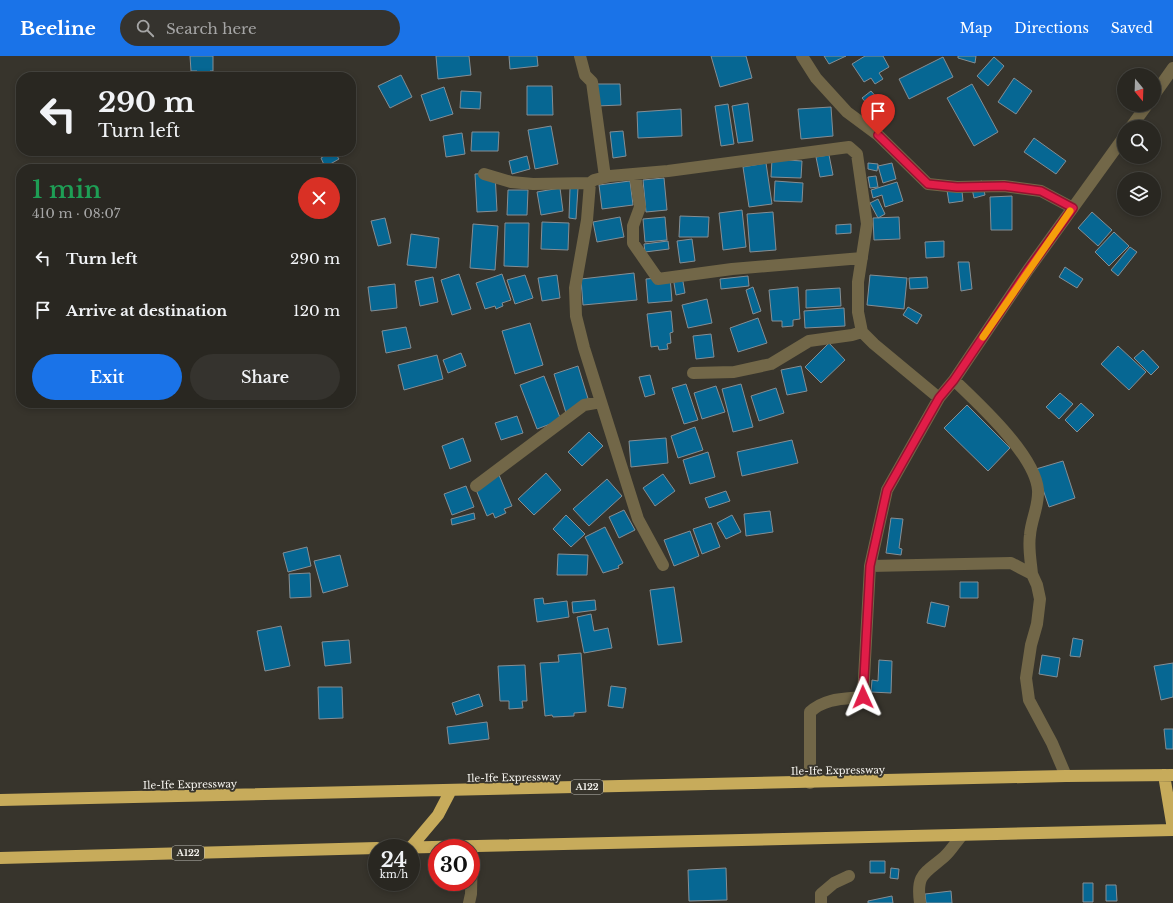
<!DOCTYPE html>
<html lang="en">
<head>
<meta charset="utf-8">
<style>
	body { margin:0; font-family:"Libre Baskerville",serif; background:#35332e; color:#f1f3f6; height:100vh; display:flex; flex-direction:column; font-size:15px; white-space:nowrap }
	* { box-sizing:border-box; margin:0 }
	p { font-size:13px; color:#a5a5a5 }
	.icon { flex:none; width:22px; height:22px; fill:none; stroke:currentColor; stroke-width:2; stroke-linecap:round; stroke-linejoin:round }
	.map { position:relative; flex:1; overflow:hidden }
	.sheet { position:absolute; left:16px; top:108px; width:340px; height:244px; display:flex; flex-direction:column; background:#292721; border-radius:16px; box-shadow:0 2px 6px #0003,0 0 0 1px #45443f }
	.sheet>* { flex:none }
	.banner { position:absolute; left:16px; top:16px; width:340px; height:84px; border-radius:16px; box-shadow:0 2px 6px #0003,0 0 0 1px #45443f; background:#292721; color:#f1f3f6; overflow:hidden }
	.needle { width:26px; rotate:161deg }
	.controls { position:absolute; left:1117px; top:12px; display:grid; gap:8px }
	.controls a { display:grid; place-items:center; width:44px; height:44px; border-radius:50%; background:#292721; box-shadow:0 2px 6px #0003,0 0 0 1px #45443f; font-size:20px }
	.speed { position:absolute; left:368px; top:783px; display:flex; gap:8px; font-size:20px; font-weight:700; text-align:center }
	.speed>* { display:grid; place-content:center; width:52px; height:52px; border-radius:50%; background:#292721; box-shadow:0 2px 6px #0003,0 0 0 1px #45443f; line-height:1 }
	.speed small { font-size:10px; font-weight:400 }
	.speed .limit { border:6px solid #d22; background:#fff; color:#111 }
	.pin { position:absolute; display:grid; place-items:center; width:34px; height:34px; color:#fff; margin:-41px -17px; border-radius:50% 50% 50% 0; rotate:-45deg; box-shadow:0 0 4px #0007 }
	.pin .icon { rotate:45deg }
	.me { position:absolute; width:44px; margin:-22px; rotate:359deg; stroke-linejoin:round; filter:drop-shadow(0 0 3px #0008) }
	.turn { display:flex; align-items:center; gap:14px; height:84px; padding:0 16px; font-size:18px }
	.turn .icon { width:52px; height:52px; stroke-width:2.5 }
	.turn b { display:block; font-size:28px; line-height:34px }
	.round { display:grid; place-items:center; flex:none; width:42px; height:42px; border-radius:21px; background:#35332e }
	.head { display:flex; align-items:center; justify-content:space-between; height:68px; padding:0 16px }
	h1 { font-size:24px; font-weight:600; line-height:30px; color:#1e9e55 }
	.primary-button { display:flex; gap:8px; margin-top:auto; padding:8px 16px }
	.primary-button a { flex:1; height:46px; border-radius:24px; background:#1a73e8; color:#fff; font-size:16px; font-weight:600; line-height:46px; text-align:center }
	.primary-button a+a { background:#35332e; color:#f1f3f6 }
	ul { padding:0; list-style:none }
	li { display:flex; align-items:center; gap:12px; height:52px; padding:0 16px }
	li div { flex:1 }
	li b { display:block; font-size:15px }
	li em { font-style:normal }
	header { display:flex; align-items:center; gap:24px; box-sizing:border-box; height:56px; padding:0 20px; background:#1a73e8; color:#fff }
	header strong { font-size:19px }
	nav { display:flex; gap:22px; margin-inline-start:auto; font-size:14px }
	.search { width:280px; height:36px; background:#35332e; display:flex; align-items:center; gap:10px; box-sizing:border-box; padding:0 14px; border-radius:22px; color:#a5a5a5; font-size:15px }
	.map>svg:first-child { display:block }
</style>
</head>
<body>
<header>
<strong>Beeline</strong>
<div class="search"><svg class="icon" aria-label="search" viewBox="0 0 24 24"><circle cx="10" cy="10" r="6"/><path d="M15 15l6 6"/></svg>Search here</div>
<nav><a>Map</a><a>Directions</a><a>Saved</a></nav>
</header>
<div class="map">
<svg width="1173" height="847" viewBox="0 0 1173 847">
	<rect width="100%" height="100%" fill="#37342c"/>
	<path fill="#066793" stroke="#858e94" d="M190 0H213V15H210V20L197 21V15H191Z
		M436 0H469L471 19 438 23Z
		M509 0H537L538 10 510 13Z
		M711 0H746L752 22 720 31Z
		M824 0H846L829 8Z
		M865 0H883L889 11 879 17 883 23 875 28 871 22 864 26 852 8Z
		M958 0H976L975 7 958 2Z
		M943 1 953 21 909 43 899 23Z
		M994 1 1004 10 988 30 977 20Z
		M401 19 412 41 390 52 378 30Z
		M1014 22 1032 35 1016 58 998 46Z
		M595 28H620L621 49 596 50Z
		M972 28 998 76 974 90 947 42Z
		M527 30H552L553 59H527Z
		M444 31 453 58 430 65 421 39Z
		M461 35 481 36 480 53 460 52Z
		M871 35 878 43 869 50 862 42Z
		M748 47 753 85 738 87 732 50Z
		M728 48 734 88 721 90 715 50Z
		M831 51 833 80 801 83 798 53Z
		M681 53 682 80 638 82 637 56Z
		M551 70 558 108 535 113 528 74Z
		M623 75 626 100 613 102 610 76Z
		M472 76H499L498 95H471Z
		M462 77 465 98 446 101 443 80Z
		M1034 82 1066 105 1056 118 1024 96Z
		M333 95H350L342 100 339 95 335 97 339 103 325 111 321 102Z
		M829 99 833 119 820 121 816 101Z
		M527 100 530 113 512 118 509 105Z
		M772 103 802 105 801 122 771 121Z
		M766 107 772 148 749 151 743 111Z
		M868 107 878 108 877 115 868 113Z
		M892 107 896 123 883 127 878 110Z
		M495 117 497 155 477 156 475 118Z
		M876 120 878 131 870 132 868 121Z
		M664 122 667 154 646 156 643 124Z
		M630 125 633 149 602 153 599 129Z
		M775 125 803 127 802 146 774 145Z
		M982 125 985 139 974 142 971 128Z
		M897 126 903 145 885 151 882 139 873 142 871 134Z
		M961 126 963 145 949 147 946 128Z
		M560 132 563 155 541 159 537 136Z
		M570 132H578L576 163 569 162Z
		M508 134H528L527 159H507Z
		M1012 140V174H991L990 141Z
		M878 143 885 158 878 162 870 147Z
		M742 154 746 191 723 194 719 157Z
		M773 156 776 194 750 196 747 158Z
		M1092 156 1112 174 1098 190 1078 172Z
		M680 160 709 161 708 181H679Z
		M620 161 624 181 597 186 593 166Z
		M665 161 667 184 645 186 643 163Z
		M899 161 900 183 874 184 873 162Z
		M385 162 391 187 378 190 371 165Z
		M542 166 569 167 568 194 541 193Z
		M505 167H529L528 211 504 210Z
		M473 168 498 170 495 214 470 212Z
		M851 168V177L836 178V169Z
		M1114 176 1129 190 1109 210 1095 196Z
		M411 178 439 182 436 212 407 209Z
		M692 183 695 205 680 207 677 185Z
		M668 185 669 193 645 196 644 188Z
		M944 185V201L926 202 925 186Z
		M1130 191 1137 196 1118 220 1111 214Z
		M958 206H969L972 233 961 235Z
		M1065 211 1083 223 1077 232 1059 221Z
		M634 217 637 244 583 249 581 223Z
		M459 218 471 253 452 259 441 224Z
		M502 218 511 244 502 247 503 250 496 253 495 250 485 253 476 227Z
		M525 219 533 242 515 248 507 224Z
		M557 219 560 242 542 245 538 222Z
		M870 219 907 222 904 253 867 249Z
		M682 220 685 237 676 239 673 221Z
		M748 220 749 230 721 233 720 223Z
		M433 221 438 246 420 250 415 225Z
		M670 221 672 245 648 247 646 223Z
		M927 221 928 232 910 233 909 222Z
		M395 228 397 252 371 255 368 231Z
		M753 231 761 255 753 258 746 234Z
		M798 231 800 263 793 264V270L782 271V265H772L769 234Z
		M840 232 841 250 806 252V234Z
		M707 243 712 267 688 272 682 249Z
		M908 251 922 259 917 268 903 259Z
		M844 252 845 270 805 272 804 255Z
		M671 255 673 276 670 277 671 287 667 288 668 293 659 294 658 290 651 291 647 258Z
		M758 262 767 287 738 296 730 272Z
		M530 267 543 309 515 318 502 275Z
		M406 271 411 292 386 297 382 275Z
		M711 278 714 301 696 303 693 280Z
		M829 287 845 304 821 327 805 311Z
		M1118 290 1146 316 1129 334 1101 308Z
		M1143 294 1159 311 1151 319 1134 302Z
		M461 297 466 310 448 317 443 304Z
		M437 299 443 323 404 334 398 309Z
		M578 310 590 349 566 357 554 318Z
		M801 310 807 335 787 339 781 314Z
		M650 319 655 338 645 341 639 321Z
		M544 320 561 364 537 373 520 329Z
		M686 328 698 364 684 368 672 332Z
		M741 328 753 371 733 376 722 333Z
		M716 330 725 356 702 363 694 337Z
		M776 332 784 357 759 365 751 340Z
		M1060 337 1073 348 1059 363 1046 351Z
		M1081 347 1094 359 1077 376 1065 364Z
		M967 349 1010 392 988 415 944 372Z
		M517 360 523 377 501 384 495 367Z
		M695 371 703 394 678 402 671 380Z
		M589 376 603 390 582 410 568 396Z
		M463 382 471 405 450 413 442 390Z
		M666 382 668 407 631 411 629 385Z
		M792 384 798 407 742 420 737 396Z
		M708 396 715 421 690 428 683 404Z
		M1063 405 1075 442 1049 451 1036 413Z
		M546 417 561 434 534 459 518 443Z
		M663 418 675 435 655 450 643 432Z
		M499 419 512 450 504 453 506 457 495 462 493 457 487 460 474 429Z
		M607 423 622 440 589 470 573 453Z
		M466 430 474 451 452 459 444 438Z
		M726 435 730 445 709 452 705 442Z
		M624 454 635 474 619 482 609 461Z
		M770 455 773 476 746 480 744 458Z
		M474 457 475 463 452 469 451 463Z
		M566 459 585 478 571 491 553 473Z
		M732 459 741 476 726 483 717 467Z
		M891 462 903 463 899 492 902 493 901 499 886 497Z
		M711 467 720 491 702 498 693 473Z
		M605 471 623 507 618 510 619 512 603 517 585 481Z
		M690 475 699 500 674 510 664 484Z
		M307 491 311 510 288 516 283 497Z
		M558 498 588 499 587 519H557Z
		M340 499 348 530 323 537 314 505Z
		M310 517 311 541 290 542 289 518Z
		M960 526H978V542H960Z
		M674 531 682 586 658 589 650 534Z
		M543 542 544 548 567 545 569 561 537 566 534 543Z
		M595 544 596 554 573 557 572 546Z
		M931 546 949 550 945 571 927 567Z
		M591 558 594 575 608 572 612 592 584 597 577 561Z
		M281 570 290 610 265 615 257 575Z
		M1073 582 1083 584 1080 601 1070 600Z
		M349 584 351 607 325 610 322 586Z
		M581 597 586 656 574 657V660L553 661 552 659 545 660 540 607 559 606 558 599Z
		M1042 599 1060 602 1057 621 1039 618Z
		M879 604 892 605 891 637 871 636 872 624 878 625Z
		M1173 607V641L1161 644 1154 610Z
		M525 609 527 645H522L523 652 509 653V645H500L498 610Z
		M611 630 626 632 623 652 608 650Z
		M318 631H342L343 662 319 663Z
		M479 638 483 650 456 659 452 647Z
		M487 666 489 683 449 688 447 671Z
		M1164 673H1173V693H1166Z
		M870 805H885V817H870Z
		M726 812 727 844 689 845 688 814Z
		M891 812 899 813 898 823 890 822Z
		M1083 827H1093V846H1083Z
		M1106 829H1116L1117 845H1106Z
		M951 835 952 847H926L925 838Z
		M892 840 893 847H868V845Z"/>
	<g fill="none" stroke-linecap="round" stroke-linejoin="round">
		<path stroke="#726748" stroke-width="12" d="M580 0 585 19 592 26 605 121
			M802 0 816 22 847 56 878 79 928 128 957 131 1004 130 1041 135 1073 152
			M1154 39 1173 12
			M1131 71 1147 49
			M484 118 511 126 533 128 590 127
			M635 118 640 151 633 170V187L658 223 732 213 862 202
			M693 317 734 316 771 308 809 285 852 279 862 276
			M954 324C979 348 1035 399 1038 434 1039 450 1031 464 1030 479 1028 492 1031 506 1032 518
			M476 430 584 349 601 346
			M663 509 638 463 584 292 576 260 575 232 587 164 590 127 594 124 610 120 668 115 849 91 857 98 867 168 858 226V256L862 276 874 288 939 342
			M870 510 1011 507 1032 518 1037 529 1040 543 1037 568 1031 589 1026 622 1029 644 1052 687 1066 720
			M810 727V656C825 642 844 643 863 641L870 510 887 434 939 342 954 324 1028 214 1124 81
			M469 847 471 838 472 790
			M821 847V838L834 827 849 820
			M920 847C916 818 924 818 944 801 951 795 956 786 962 779"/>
		<path stroke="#c7ab5b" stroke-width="12" d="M1164 719 1173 773
			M0 744 1066 720 1173 719
			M411 791 438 759 451 734
			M389 792 1173 774
			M0 802 377 792"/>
	</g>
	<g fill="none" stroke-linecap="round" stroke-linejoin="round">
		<g stroke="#92132f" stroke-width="10">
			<path id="route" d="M863 641 870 510 887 434 939 342 954 324 1028 214 1073 152 1041 135 1004 130 957 131 928 128 878 79"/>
		</g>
		<use href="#route" stroke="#e11d48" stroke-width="7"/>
		<path stroke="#f59e0b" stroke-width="7" d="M983 281 1070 155"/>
	</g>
	<g text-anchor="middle" stroke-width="4" stroke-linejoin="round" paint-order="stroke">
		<g fill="#37342c" stroke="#bdbbb5" stroke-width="1">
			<rect x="571" y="724" width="32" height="14" rx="3"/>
			<rect x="172" y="790" width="32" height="14" rx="3"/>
		</g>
		<g font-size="9" font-weight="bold" fill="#f7f5f0">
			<text x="587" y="734">A122</text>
			<text x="188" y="800">A122</text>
		</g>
		<g font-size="10" fill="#f7f5f0" stroke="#37342c">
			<text transform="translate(838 714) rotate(-1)" y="4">Ile-Ife Expressway</text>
			<text transform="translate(514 721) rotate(-1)" y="4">Ile-Ife Expressway</text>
			<text transform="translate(190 728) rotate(-1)" y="4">Ile-Ife Expressway</text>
		</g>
	</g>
</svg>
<div class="controls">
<a><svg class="needle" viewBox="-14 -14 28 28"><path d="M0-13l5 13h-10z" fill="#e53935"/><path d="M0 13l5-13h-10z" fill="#a5a5a5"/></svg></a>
<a><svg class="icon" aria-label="search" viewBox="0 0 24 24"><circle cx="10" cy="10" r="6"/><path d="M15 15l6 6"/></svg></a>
<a><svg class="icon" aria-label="layers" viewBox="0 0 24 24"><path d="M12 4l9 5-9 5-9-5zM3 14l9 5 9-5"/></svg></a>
</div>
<div class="speed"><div>24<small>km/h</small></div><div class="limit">30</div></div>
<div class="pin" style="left:878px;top:79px;background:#d93025"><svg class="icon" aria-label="arrive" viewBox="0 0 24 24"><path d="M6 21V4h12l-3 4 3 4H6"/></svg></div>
<svg class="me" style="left:863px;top:641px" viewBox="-20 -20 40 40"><path d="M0-17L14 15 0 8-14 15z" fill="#e11d48" stroke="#fff" stroke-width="4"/></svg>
<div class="banner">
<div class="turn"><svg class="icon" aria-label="left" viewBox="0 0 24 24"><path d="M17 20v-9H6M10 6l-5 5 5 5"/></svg><div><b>290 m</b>Turn left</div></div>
</div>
<section class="sheet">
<div class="head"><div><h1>1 min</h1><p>410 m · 08:07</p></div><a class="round" style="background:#d93025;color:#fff"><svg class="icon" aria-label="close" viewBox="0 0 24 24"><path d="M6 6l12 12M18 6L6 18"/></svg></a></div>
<ul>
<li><svg class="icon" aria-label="left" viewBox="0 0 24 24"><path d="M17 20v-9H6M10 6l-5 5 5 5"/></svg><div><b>Turn left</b></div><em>290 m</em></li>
<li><svg class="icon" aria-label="arrive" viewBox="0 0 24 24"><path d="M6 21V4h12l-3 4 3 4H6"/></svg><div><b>Arrive at destination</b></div><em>120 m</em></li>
</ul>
<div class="primary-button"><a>Exit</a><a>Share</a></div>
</section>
</div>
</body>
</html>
